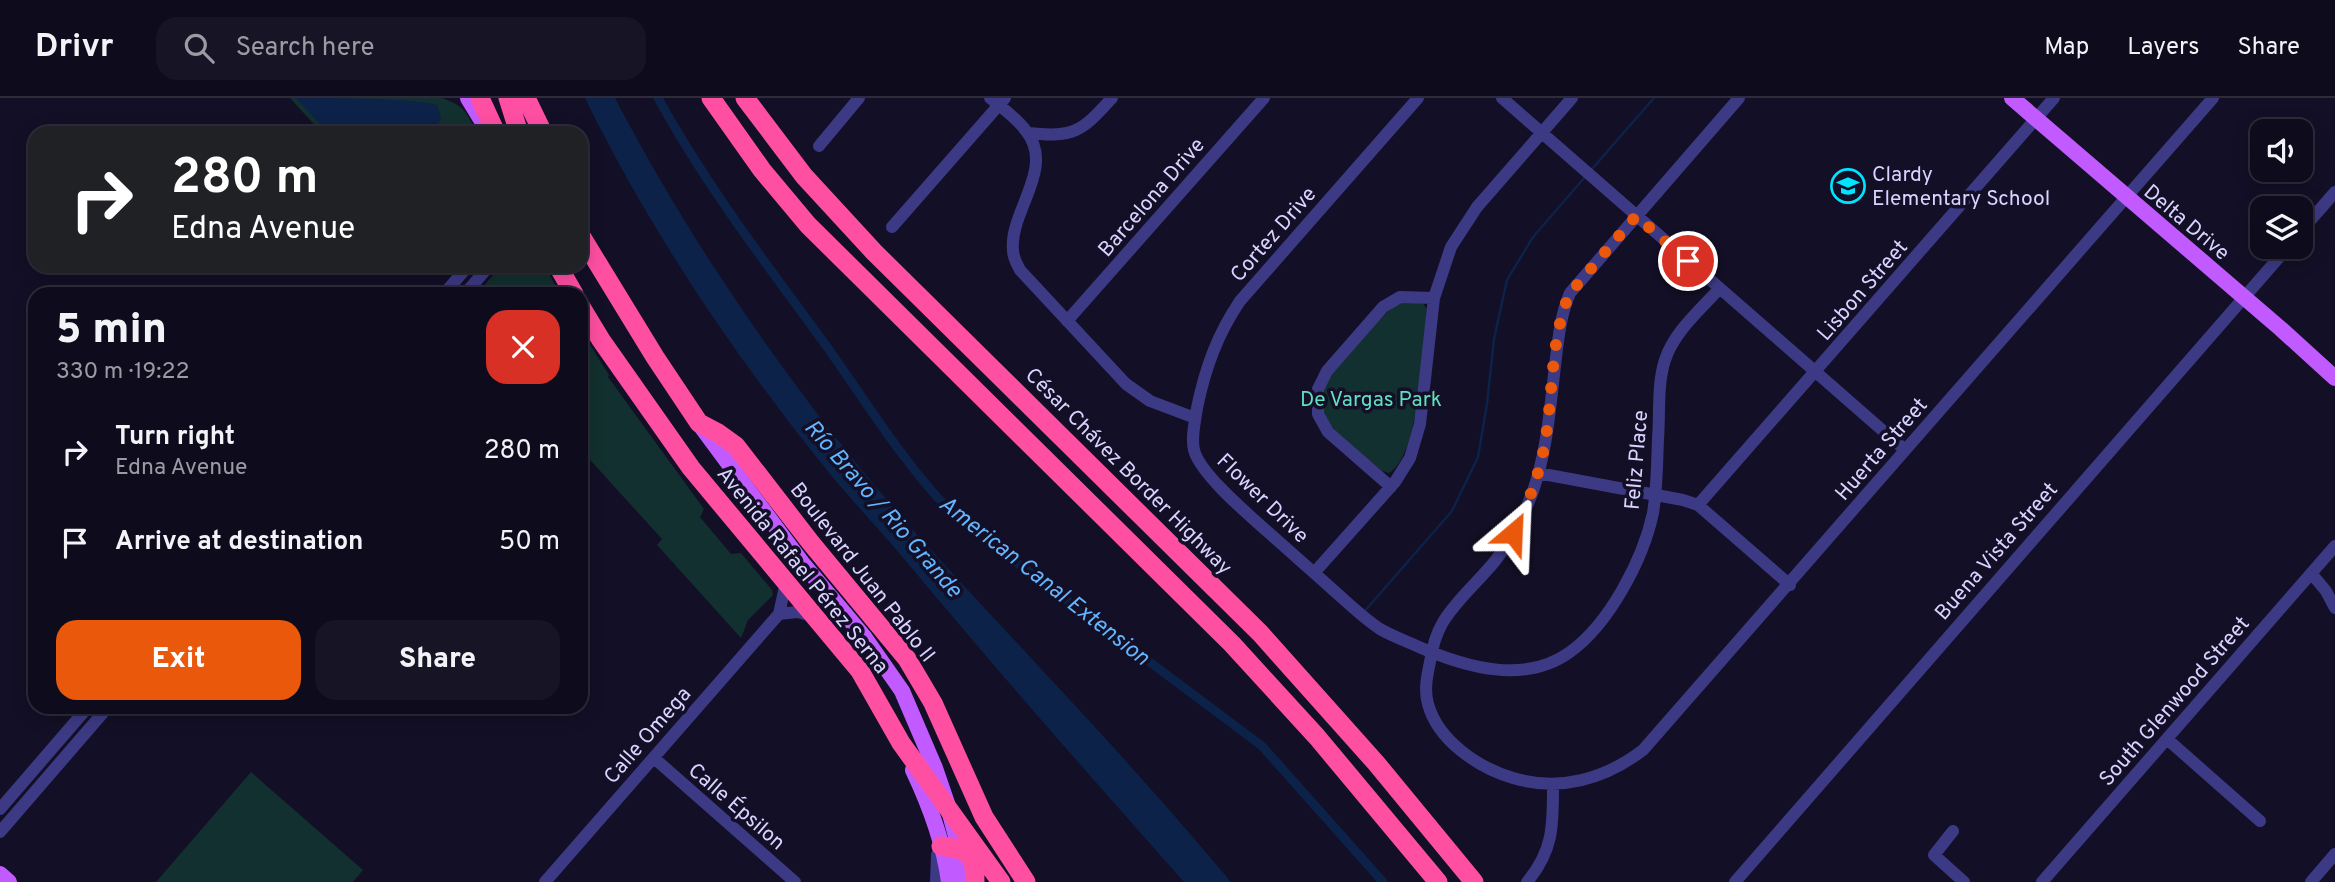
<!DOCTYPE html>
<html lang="en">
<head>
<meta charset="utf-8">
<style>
	body { margin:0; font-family:Overpass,sans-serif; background:#171425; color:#f1f3f6; height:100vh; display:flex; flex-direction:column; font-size:26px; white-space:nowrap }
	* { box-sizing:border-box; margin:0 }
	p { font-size:23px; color:#9b9ba3 }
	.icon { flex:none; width:38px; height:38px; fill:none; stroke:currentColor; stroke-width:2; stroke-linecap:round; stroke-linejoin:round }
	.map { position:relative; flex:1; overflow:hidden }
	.sheet { position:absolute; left:28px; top:189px; width:560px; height:427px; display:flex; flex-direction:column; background:#0e0b1c; border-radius:21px; box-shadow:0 4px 18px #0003,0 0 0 2px #2e2b3b }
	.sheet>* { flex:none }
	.guide { position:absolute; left:28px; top:28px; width:560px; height:147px; border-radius:21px; box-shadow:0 4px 18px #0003,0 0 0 2px #2e2b3b; background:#202124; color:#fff; overflow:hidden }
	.fabs { position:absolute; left:2250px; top:21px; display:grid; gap:14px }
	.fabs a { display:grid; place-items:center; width:63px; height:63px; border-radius:14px; background:#0e0b1c; box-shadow:0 4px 18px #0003,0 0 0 2px #2e2b3b; font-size:35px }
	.pin { position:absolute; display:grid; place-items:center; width:60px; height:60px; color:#fff; margin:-30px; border:4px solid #fff; border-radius:50%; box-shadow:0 2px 7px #0007 }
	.me { position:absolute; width:77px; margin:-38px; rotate:26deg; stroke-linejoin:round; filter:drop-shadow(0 0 5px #0008) }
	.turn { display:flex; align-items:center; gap:24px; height:147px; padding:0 28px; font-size:32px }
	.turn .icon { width:91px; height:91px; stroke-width:2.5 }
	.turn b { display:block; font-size:49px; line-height:60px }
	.round { display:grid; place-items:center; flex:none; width:74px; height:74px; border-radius:21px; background:#171425 }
	.headline { display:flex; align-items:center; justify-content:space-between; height:119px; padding:0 28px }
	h1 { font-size:42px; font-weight:800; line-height:52px }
	.primary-button { display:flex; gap:14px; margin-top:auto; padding:14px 28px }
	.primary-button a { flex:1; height:80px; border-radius:21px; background:#ea580c; color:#fff; font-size:28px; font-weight:800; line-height:80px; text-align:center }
	.primary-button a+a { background:#171425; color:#f1f3f6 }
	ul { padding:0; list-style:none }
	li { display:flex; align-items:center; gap:21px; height:91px; padding:0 28px }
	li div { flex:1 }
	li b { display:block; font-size:26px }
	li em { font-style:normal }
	header { display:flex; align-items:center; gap:42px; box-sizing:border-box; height:98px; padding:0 35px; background:#0e0b1c; border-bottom:2px solid #2e2b3b }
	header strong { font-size:33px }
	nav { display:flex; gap:38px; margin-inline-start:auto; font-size:24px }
	.search { width:490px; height:63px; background:#171425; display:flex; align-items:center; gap:18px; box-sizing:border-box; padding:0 24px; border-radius:21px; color:#9b9ba3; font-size:26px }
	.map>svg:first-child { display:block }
</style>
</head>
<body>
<header>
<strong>Drivr</strong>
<div class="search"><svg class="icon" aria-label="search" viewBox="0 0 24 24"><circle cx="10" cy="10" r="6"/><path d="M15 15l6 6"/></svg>Search here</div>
<nav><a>Map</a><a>Layers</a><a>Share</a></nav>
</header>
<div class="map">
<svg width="2335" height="784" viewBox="0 0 2335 784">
	<rect width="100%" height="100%" fill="#130f26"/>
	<path fill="#12302f" d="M290 0H442C465 8 467 15 477 35H322Z
		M501 168H545L560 196H480L481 191Z
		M1422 204 1427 211C1423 246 1420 358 1389 375L1382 373C1366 359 1337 340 1327 322 1322 313 1321 300 1324 290 1331 268 1378 222 1397 205Z
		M581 232 609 277 608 279 704 411 700 419 731 456 741 455 772 492 773 497 748 522 741 540 657 447 662 441 581 352Z
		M251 674 363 772 353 784H156Z"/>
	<path fill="#0c2248" d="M296 0C326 0 415 0 437 7L441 20 437 28 422 35H328Z
		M585 0H615C683 130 765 252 857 366 915 438 979 503 1041 571 1106 640 1170 711 1231 784H1184C1088 676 992 567 900 456 877 429 853 404 830 376 737 262 650 133 585 0Z"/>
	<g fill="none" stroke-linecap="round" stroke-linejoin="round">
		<path stroke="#0c2248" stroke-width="2.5" d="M1592 71 1654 0
			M1363 515 1452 413 1478 359 1487 306 1494 241 1507 182 1533 139 1585 79"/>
		<path stroke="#0c2248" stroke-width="9" d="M658 0C707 89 765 164 825 246 867 305 905 368 956 419L1262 648 1383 784"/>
		<path stroke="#3d3a85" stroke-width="12" d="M990 0C1002 10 1017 20 1026 33 1056 70 1009 114 1013 152 1013 160 1017 166 1020 172L1126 286 1150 303 1195 320
			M1418 0 1240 203C1217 237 1205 271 1197 310 1195 324 1191 339 1194 352 1200 376 1249 417 1268 434 1289 453 1310 471 1331 490 1347 504 1362 519 1380 531 1392 538 1406 543 1419 549 1465 569 1525 587 1570 554 1609 526 1643 462 1653 415 1657 391 1657 366 1658 341 1660 316 1657 286 1665 262 1674 234 1700 212 1719 191
			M1502 0 1905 352
			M1739 0 1570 195C1560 218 1558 243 1555 268 1550 310 1547 353 1533 393 1524 417 1511 443 1495 463 1478 484 1457 501 1443 524 1436 536 1432 550 1430 564 1427 578 1424 592 1428 606 1438 643 1479 670 1513 680 1560 694 1605 681 1643 652L2213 0
			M1028 35C1075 40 1082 33 1112 0
			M819 48 859 0
			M892 129 1005 0
			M2301 133 2335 94
			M444 196 468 168
			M465 196 489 168
			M1067 223 1264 0
			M1538 375 1683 402 1698 407 1790 487
			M1391 389 1328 334 1318 316V291L1327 273 1383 209 1400 199 1434 200
			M1698 407 2054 0
			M1314 475 1395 384 1410 360 1420 326 1434 200 1451 149 1477 109 1572 0
			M2311 475 2326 493 2335 510
			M779 516 797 514 813 518
			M779 516 786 484
			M2167 641 2260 723
			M654 660 795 784
			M0 711 88 609
			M1953 733 1934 757 1964 784
			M0 734 108 609
			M545 784 779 516
			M936 784 937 757 941 748
			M1527 784C1554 752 1553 726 1553 687
			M1735 784 2288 149
			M2042 784 2335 448
			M2311 784 2335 756"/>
		<path stroke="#c25bff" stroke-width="16" d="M468 0 485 28
			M2012 0 2281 231 2335 280
			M700 327 803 466 865 540 902 593 935 670 947 705 957 742 962 784
			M913 672C930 708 944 745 949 784
			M0 776 9 784"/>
		<path stroke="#ff4fa3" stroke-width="19" d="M480 0 496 35
			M508 0 519 35
			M526 0 543 35
			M711 0 762 72 808 127 1232 546 1317 639 1438 784
			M745 0 804 78 874 154 1260 535 1376 665 1474 784
			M581 138 655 259 699 325 718 335 736 348 811 445 907 561 933 605 984 719 1026 784
			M558 168 574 196
			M581 209 601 242 691 370 860 573 901 645 1001 784
			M941 748C969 752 975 755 975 784"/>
	</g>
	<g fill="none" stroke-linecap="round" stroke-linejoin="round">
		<path stroke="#ea580c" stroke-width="12" stroke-dasharray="0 21.6" d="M1513 435C1529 404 1541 373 1546 338 1553 293 1551 237 1570 195L1636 118 1688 163"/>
	</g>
	<defs>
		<g id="school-ring" transform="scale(1.75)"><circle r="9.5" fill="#130f26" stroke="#00e5ff" stroke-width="1.5"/><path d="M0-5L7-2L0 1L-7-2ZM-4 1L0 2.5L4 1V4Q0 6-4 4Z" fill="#00e5ff"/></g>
	</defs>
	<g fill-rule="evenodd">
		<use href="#school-ring" x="1848" y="88"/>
	</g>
	<g text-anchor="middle" stroke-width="7" stroke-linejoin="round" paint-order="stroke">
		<g font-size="21" fill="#d9d4ff" stroke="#130f26" text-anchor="start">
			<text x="1872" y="83">Clardy<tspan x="1872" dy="24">Elementary School</tspan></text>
		</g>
		<g font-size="21" fill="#d9d4ff" stroke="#130f26">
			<text transform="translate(1151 99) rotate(-49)" y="7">Barcelona Drive</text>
			<text transform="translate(2187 124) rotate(40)" y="7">Delta Drive</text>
			<text transform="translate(1273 136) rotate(-49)" y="7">Cortez Drive</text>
			<text transform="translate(1862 192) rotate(-49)" y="7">Lisbon Street</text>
			<text transform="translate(1881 351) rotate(-49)" y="7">Huerta Street</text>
			<text transform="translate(1636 362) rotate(-85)" y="7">Feliz Place</text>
			<text transform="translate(1129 373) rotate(45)" y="7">César Chávez Border Highway</text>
			<text transform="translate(1263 400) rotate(44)" y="7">Flower Drive</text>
			<text transform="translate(1996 453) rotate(-49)" y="7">Buena Vista Street</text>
			<text transform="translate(803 472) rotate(51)" y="7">Avenida Rafael Pérez Serna</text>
			<text transform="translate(863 474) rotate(52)" y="7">Boulevard Juan Pablo II</text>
			<text transform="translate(2174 603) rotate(-49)" y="7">South Glenwood Street</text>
			<text transform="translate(647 637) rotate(-49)" y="7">Calle Omega</text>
			<text transform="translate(737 708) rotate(41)" y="7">Calle Épsilon</text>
		</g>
		<g font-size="21" fill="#5fe0c0" stroke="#130f26">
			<text x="1371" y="308">De Vargas Park</text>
		</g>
		<g font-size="23" font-style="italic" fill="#62b6ff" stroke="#130f26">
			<text transform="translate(884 410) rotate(49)" y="8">Río Bravo / Rio Grande</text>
			<text transform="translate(1045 482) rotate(38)" y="8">American Canal Extension</text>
		</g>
	</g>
</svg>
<div class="fabs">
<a><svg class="icon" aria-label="sound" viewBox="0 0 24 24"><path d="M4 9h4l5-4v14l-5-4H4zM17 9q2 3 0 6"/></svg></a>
<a><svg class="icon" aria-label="layers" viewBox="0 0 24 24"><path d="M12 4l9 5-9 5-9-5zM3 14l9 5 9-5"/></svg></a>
</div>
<div class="pin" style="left:1688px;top:163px;background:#d93025"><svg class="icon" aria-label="arrive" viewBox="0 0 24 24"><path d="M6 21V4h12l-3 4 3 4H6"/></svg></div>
<svg class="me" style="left:1513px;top:435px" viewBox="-20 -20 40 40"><path d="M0-17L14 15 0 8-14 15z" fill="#ea580c" stroke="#fff" stroke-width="4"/></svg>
<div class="guide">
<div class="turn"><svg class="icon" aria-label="right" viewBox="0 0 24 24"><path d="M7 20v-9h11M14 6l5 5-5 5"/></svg><div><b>280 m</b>Edna Avenue</div></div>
</div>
<section class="sheet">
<div class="headline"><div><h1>5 min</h1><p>330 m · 19:22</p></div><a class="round" style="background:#d93025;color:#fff"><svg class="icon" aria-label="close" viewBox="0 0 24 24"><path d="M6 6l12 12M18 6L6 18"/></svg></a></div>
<ul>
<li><svg class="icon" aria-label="right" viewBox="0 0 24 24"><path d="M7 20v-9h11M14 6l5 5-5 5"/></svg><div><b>Turn right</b><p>Edna Avenue</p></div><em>280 m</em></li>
<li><svg class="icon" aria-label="arrive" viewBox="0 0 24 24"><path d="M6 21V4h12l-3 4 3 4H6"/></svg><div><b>Arrive at destination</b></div><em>50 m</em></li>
</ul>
<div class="primary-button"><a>Exit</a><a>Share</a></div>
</section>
</div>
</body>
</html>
